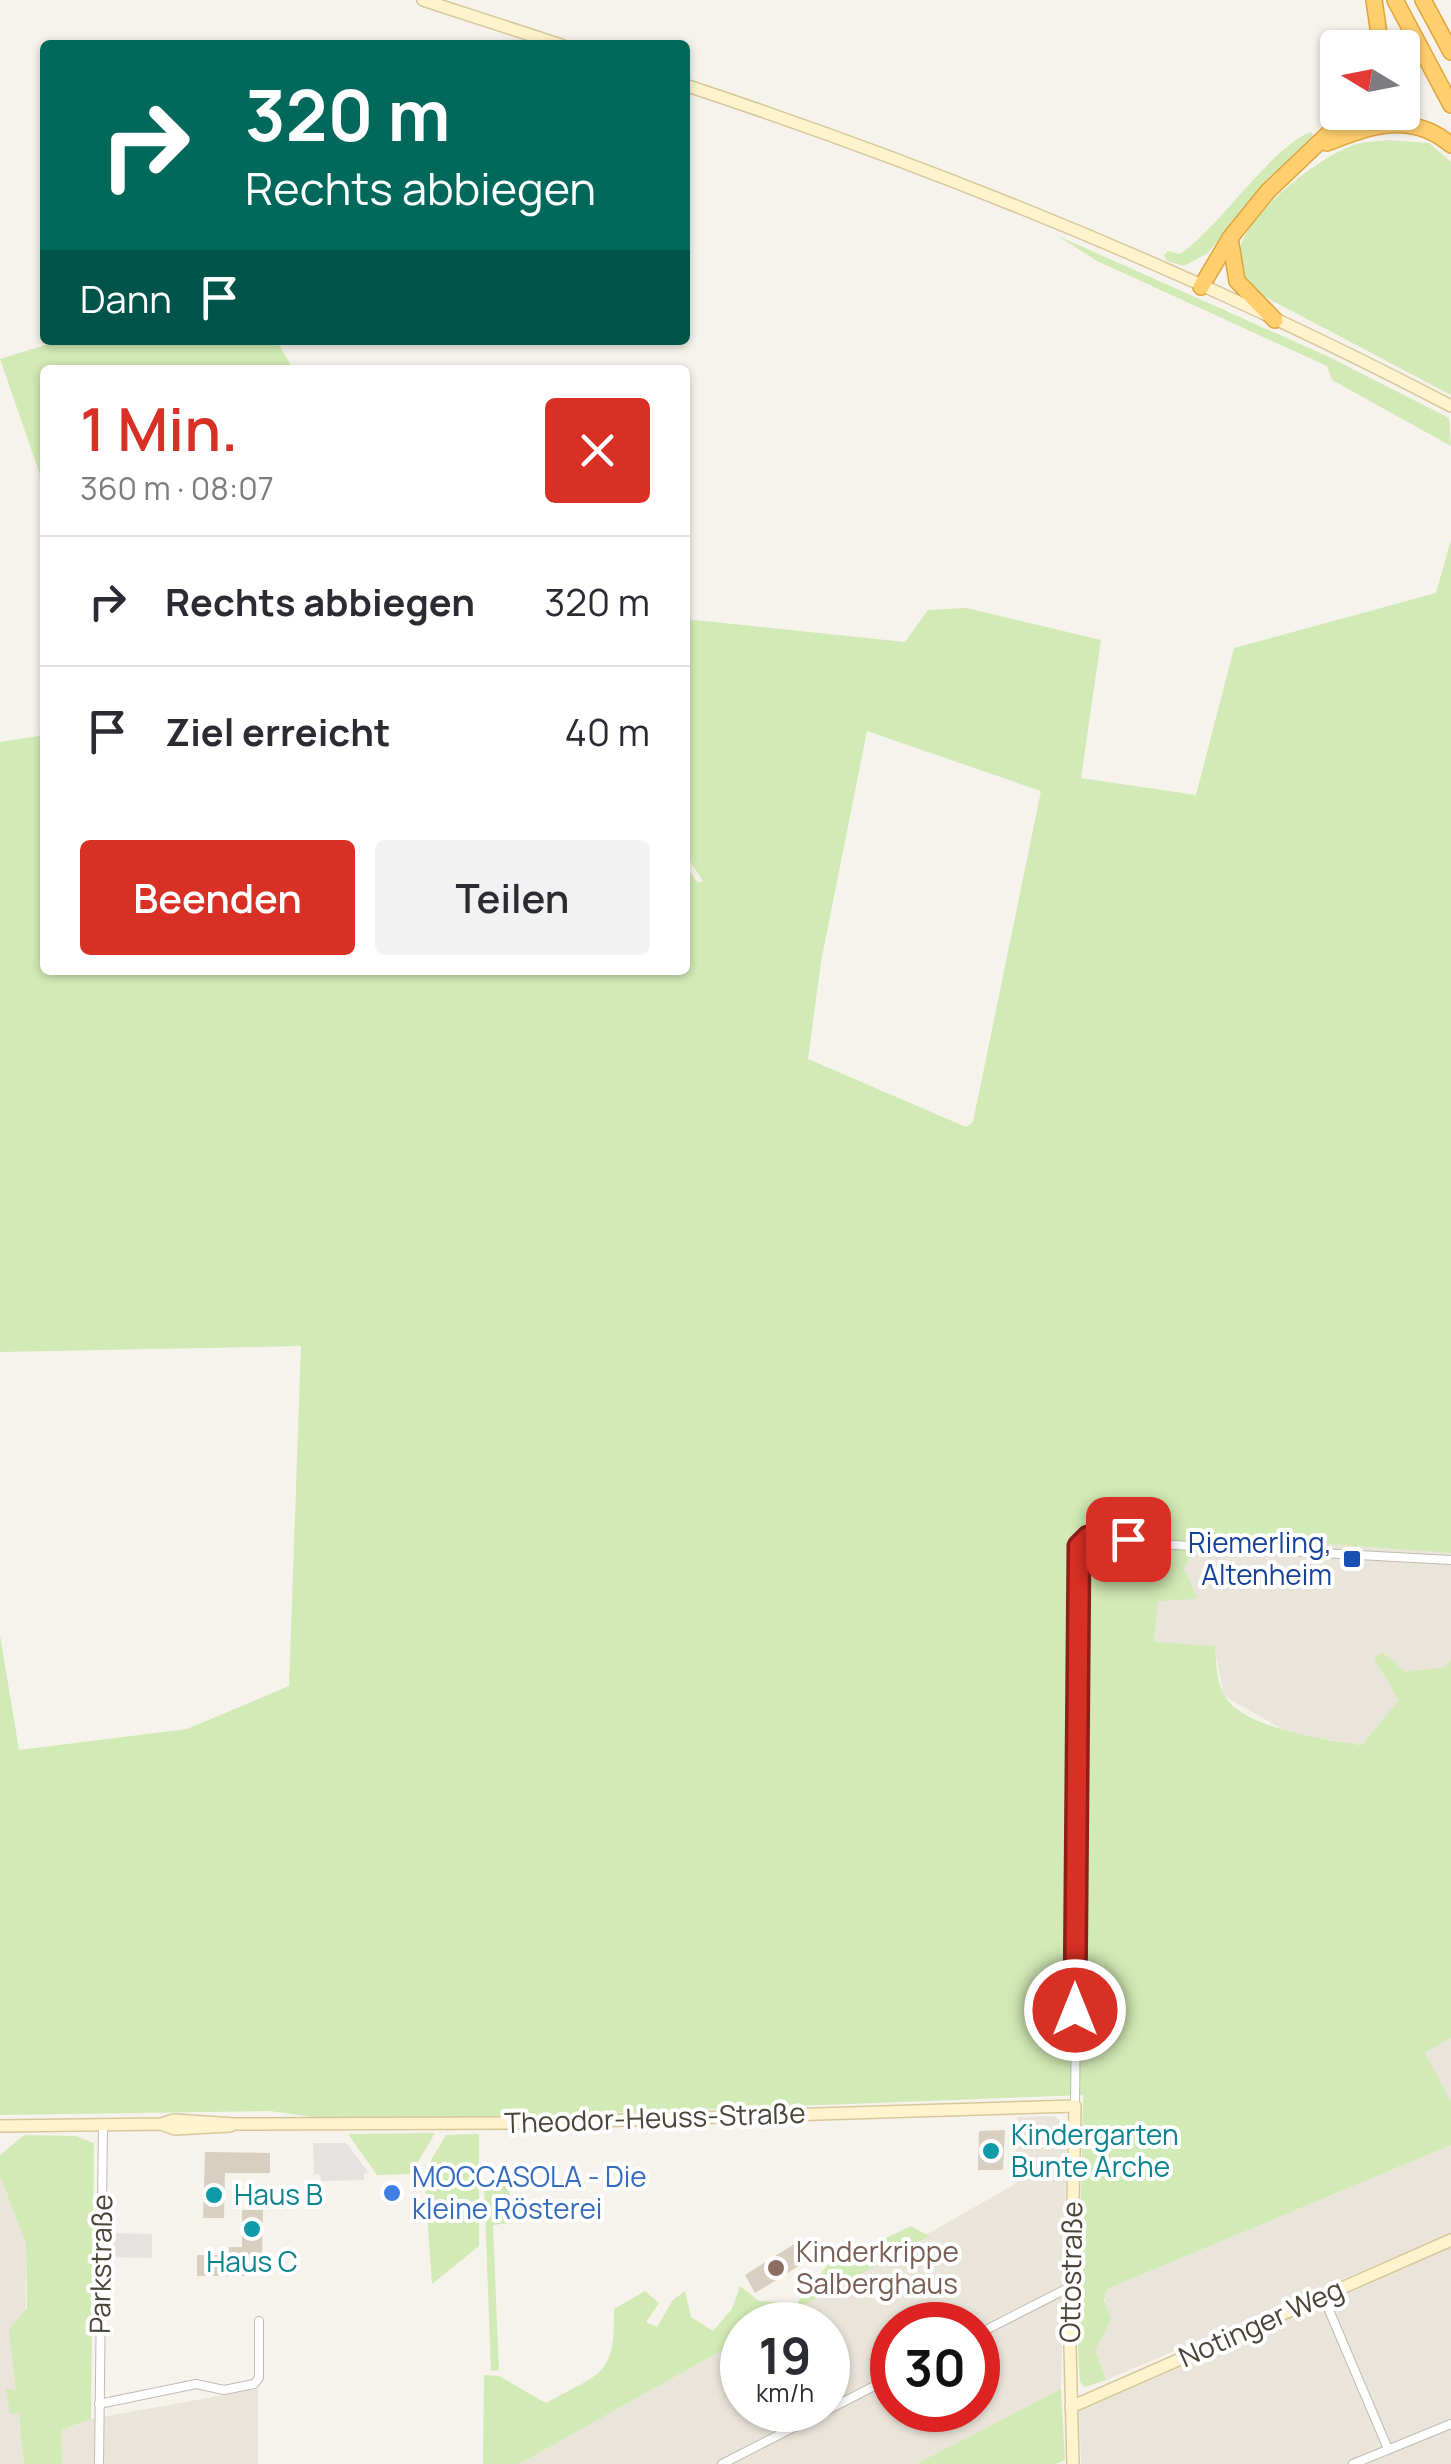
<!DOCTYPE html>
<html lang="de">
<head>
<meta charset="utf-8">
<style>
	body { margin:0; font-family:Manrope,sans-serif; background:#f2f2f3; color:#2b2b33; height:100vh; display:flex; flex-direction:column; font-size:38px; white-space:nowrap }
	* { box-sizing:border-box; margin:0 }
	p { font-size:32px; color:#7c7c81 }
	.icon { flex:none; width:55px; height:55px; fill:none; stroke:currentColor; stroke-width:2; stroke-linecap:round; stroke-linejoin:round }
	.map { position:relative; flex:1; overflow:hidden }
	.details { position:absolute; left:40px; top:365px; width:650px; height:610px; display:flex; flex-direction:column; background:#fff; border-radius:10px; box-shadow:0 2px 8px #0004 }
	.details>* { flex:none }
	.guide { position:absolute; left:40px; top:40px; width:650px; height:305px; border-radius:10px; box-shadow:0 2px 8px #0004; background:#00695c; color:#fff; overflow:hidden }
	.needle { width:65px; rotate:280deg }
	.controls { position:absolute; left:1320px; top:30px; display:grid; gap:20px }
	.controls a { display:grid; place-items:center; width:100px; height:100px; border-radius:10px; background:#fff; box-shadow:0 2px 8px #0004; font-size:50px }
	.speed { position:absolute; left:720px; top:2302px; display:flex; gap:20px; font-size:50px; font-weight:700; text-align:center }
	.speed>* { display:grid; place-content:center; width:130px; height:130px; border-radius:50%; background:#fff; box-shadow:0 2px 8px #0004; line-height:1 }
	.speed small { font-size:25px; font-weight:400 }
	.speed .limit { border:15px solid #d22; background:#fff; color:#111 }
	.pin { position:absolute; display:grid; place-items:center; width:85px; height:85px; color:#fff; margin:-42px; border-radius:20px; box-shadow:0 5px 15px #0006 }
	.me { position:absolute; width:110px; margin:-55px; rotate:0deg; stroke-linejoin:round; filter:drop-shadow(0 0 8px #0008) }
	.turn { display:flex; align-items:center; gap:35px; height:210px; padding:0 40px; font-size:45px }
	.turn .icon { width:130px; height:130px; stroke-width:2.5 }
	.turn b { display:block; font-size:70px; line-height:85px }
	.then { display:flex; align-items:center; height:95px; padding:0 40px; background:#0003; gap:20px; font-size:38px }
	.round { display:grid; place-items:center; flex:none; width:105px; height:105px; border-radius:10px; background:#f2f2f3 }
	.summary { display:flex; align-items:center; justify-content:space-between; height:170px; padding:0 40px }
	h1 { font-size:60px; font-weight:600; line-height:75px; color:#d93025 }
	.button { display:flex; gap:20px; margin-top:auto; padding:20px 40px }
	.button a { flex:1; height:115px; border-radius:10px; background:#d93025; color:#fff; font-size:40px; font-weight:600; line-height:115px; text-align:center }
	.button a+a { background:#f2f2f3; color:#2b2b33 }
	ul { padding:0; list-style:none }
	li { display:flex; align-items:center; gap:30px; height:130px; padding:0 40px; border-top:2px solid #e1e1e2 }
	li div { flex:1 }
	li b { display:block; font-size:38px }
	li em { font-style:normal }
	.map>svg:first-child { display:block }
</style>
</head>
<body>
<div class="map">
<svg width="1451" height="2464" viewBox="0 0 1451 2464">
	<rect width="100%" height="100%" fill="#f6f3ec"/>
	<path fill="#eae5da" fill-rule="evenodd" d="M1199 1535 1451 1553V1658L1445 1667 1405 1672 1382 1653 1374 1659 1400 1700 1362 1745 1289 1733 1224 1696 1214 1646 1154 1642 1158 1601 1184 1569Z
		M1451 2038V2102H1448L1425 2053Z
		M1055 2116 1067 2129 1061 2389 916 2464H519L742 2339V2410H828V2325H768L1015 2184 1017 2117ZM892 2325H978V2410H892Z
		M1451 2145V2233L1106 2380 1095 2350 1107 2289Z
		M0 2176 26 2244 24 2464H0Z
		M1451 2247V2464H1081L1079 2411Z
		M258 2389V2464H62L61 2430 91 2419Z"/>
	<path fill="#d2eab5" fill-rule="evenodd" d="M1311 132 1314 137 1267 179 1208 253 1184 266 1167 261 1164 255 1168 251 1180 254C1218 229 1273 145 1311 132Z
		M1386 140 1429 143 1451 162V395L1267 298C1256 291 1243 285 1239 271 1225 226 1318 157 1354 145 1364 141 1376 142 1386 140Z
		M1056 235 1327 356 1449 418 1451 446 1332 380 1327 366 1097 261Z
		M61 340H276L294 370H45V489L0 359Z
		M1451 540V1553L1200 1535 1184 1569 1198 1599 1158 1601 1154 1642 1215 1646C1216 1661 1216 1678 1223 1693 1238 1728 1328 1740 1362 1745L1399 1700 1374 1659 1382 1652 1405 1672 1445 1667 1451 1658V2038L1425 2053 1451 2102V2145L1107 2289 1104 2300 1111 2319 1095 2350 1106 2380 1085 2387 1080 2382 1078 2347 1083 2095 477 2118 326 2119 270 2111 0 2115V1635L19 1750 187 1729 289 1686 301 1346 0 1352V742L45 735V970H685V865L698 883 703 881 685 854V619L905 642 928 610 966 608 1101 640 1081 778 1196 795 1234 648 1436 593ZM867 731 1041 791 973 1122 966 1127 808 1059 821 962Z
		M435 2133 411 2174 377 2175 348 2134Z
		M479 2134V2246L432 2284 424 2172 446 2135Z
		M24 2135 76 2136 94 2143 91 2419 61 2430 62 2464H24L19 2413 10 2414 6 2388 16 2391 9 2329 27 2308 26 2244 0 2176V2155Z
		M509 2183 511 2223 493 2225 499 2370 491 2371 484 2184Z
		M911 2226 929 2236 768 2325H742V2339L519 2464H483L484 2375 499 2376 546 2403C602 2372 615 2377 614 2309L645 2291 659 2303 646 2322 657 2327 673 2300 685 2291 691 2317 713 2331 732 2309 740 2286 759 2301 797 2303 834 2257 857 2252Z
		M1061 2389 1065 2460 1056 2464H916Z"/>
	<path fill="#e5e3e0" d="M346 2143 369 2173H364V2180L321 2181 320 2175 314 2174 313 2143Z
		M108 2233 152 2234V2258L108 2257Z"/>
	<path fill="#d8cfc1" d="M1005 2130 1003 2170H978L979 2131Z
		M205 2152 270 2153V2173H225L224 2218H203Z
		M242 2210H263L262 2259H248L245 2276H197V2255H229V2247H242Z
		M796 2243 807 2261 755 2293 745 2275Z"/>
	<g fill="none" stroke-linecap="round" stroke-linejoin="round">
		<g stroke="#c2bbae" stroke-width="10">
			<path id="street" d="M1075 2106 1081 1540 1451 1560
				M1323 2296 1388 2449
				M978 2334 1070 2287
				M99 2404 196 2384 224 2390 254 2384 259 2378V2321
				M99 2464 103 2124
				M722 2464 892 2377
				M1353 2464 1451 2424"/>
		</g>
		<g stroke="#d6c79b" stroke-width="14">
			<path id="secondary" d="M423 0 561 45
				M685 85C948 172 1206 278 1451 406
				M161 2124 175 2129 230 2126
				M0 2126 161 2124 174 2120 235 2124 529 2123 1075 2106 1070 2347 1073 2464
				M1071 2407 1451 2240"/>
		</g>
		<g stroke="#e0a43c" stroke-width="18">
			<path id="highway" d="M1374 0 1381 48
				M1395 0 1451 105
				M1423 0 1451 52
				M1327 143C1370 126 1411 111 1451 145
				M1230 238 1237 281 1275 320
				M1201 287 1230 238 1268 191 1351 112"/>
		</g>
		<use href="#street" stroke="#fff" stroke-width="8"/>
		<use href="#secondary" stroke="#fff3cd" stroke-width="11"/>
		<use href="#highway" stroke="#ffcf6e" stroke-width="15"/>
	</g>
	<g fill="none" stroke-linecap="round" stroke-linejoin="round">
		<g stroke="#8d1f18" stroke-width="25">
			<path id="route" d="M1075 2010 1079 1546 1088 1537 1128 1539"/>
		</g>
		<use href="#route" stroke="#d93025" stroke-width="18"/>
	</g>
	<rect fill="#1a4fb4" stroke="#fff" stroke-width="4" x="1342" y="1549" width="20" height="20" rx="5"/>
	<g fill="#0f9aa8" stroke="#fff" stroke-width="4">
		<circle cx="991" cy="2151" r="10"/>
		<circle cx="214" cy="2195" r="10"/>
		<circle cx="252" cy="2229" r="10"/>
	</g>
	<circle fill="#3f7fe0" stroke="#fff" stroke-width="4" cx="392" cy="2193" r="10"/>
	<circle fill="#8d6e63" stroke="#fff" stroke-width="4" cx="776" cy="2268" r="10"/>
	<g text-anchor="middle" stroke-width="8" stroke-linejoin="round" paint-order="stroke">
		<g font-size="28" fill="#164399" stroke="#fff" text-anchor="end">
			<text x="1332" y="1553">Riemerling,<tspan x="1332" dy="32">Altenheim</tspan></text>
		</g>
		<g font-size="28" fill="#4b4439" stroke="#fff">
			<text transform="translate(655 2118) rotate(-2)" y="10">Theodor-Heuss-Straße</text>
			<text transform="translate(101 2264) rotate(-89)" y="10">Parkstraße</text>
			<text transform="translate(1071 2272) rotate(-89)" y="10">Ottostraße</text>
			<text transform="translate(1261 2323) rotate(-24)" y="10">Notinger Weg</text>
		</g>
		<g font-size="28" fill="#0d838f" stroke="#fff" text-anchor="start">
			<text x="1011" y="2145">Kindergarten<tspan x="1011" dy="32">Bunte Arche</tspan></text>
			<text x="234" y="2205">Haus B</text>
			<text x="252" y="2272" text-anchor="middle">Haus C</text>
		</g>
		<g font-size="28" fill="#366cbe" stroke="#fff" text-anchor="start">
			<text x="412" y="2187">MOCCASOLA - Die<tspan x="412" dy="32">kleine Rösterei</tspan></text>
		</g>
		<g font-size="28" fill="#785e54" stroke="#fff" text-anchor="start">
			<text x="796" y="2262">Kinderkrippe<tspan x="796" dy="32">Salberghaus</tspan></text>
		</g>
	</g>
</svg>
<div class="controls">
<a><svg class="needle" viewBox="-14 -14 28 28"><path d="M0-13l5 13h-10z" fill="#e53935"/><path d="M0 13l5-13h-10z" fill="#7c7c81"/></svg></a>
</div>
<div class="speed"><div>19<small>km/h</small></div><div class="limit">30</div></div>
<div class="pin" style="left:1128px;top:1539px;background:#d93025"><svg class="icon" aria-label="arrive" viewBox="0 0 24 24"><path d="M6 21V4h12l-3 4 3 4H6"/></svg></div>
<svg class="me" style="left:1075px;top:2010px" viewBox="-20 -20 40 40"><circle r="17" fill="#d93025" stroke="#fff" stroke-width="3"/><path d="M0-11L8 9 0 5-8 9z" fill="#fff"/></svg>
<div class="guide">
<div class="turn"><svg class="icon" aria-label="right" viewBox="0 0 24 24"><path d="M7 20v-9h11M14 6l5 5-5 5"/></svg><div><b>320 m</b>Rechts abbiegen</div></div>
<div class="then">Dann<svg class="icon" aria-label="arrive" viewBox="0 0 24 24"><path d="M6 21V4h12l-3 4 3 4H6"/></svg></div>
</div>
<section class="details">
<div class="summary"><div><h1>1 Min.</h1><p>360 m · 08:07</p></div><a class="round" style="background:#d93025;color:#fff"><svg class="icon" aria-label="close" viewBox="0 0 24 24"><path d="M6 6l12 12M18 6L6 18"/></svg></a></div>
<ul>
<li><svg class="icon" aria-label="right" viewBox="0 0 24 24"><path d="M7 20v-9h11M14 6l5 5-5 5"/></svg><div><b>Rechts abbiegen</b></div><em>320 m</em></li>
<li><svg class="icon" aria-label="arrive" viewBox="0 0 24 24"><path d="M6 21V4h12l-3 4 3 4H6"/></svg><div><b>Ziel erreicht</b></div><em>40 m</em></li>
</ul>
<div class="button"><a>Beenden</a><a>Teilen</a></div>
</section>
</div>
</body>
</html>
